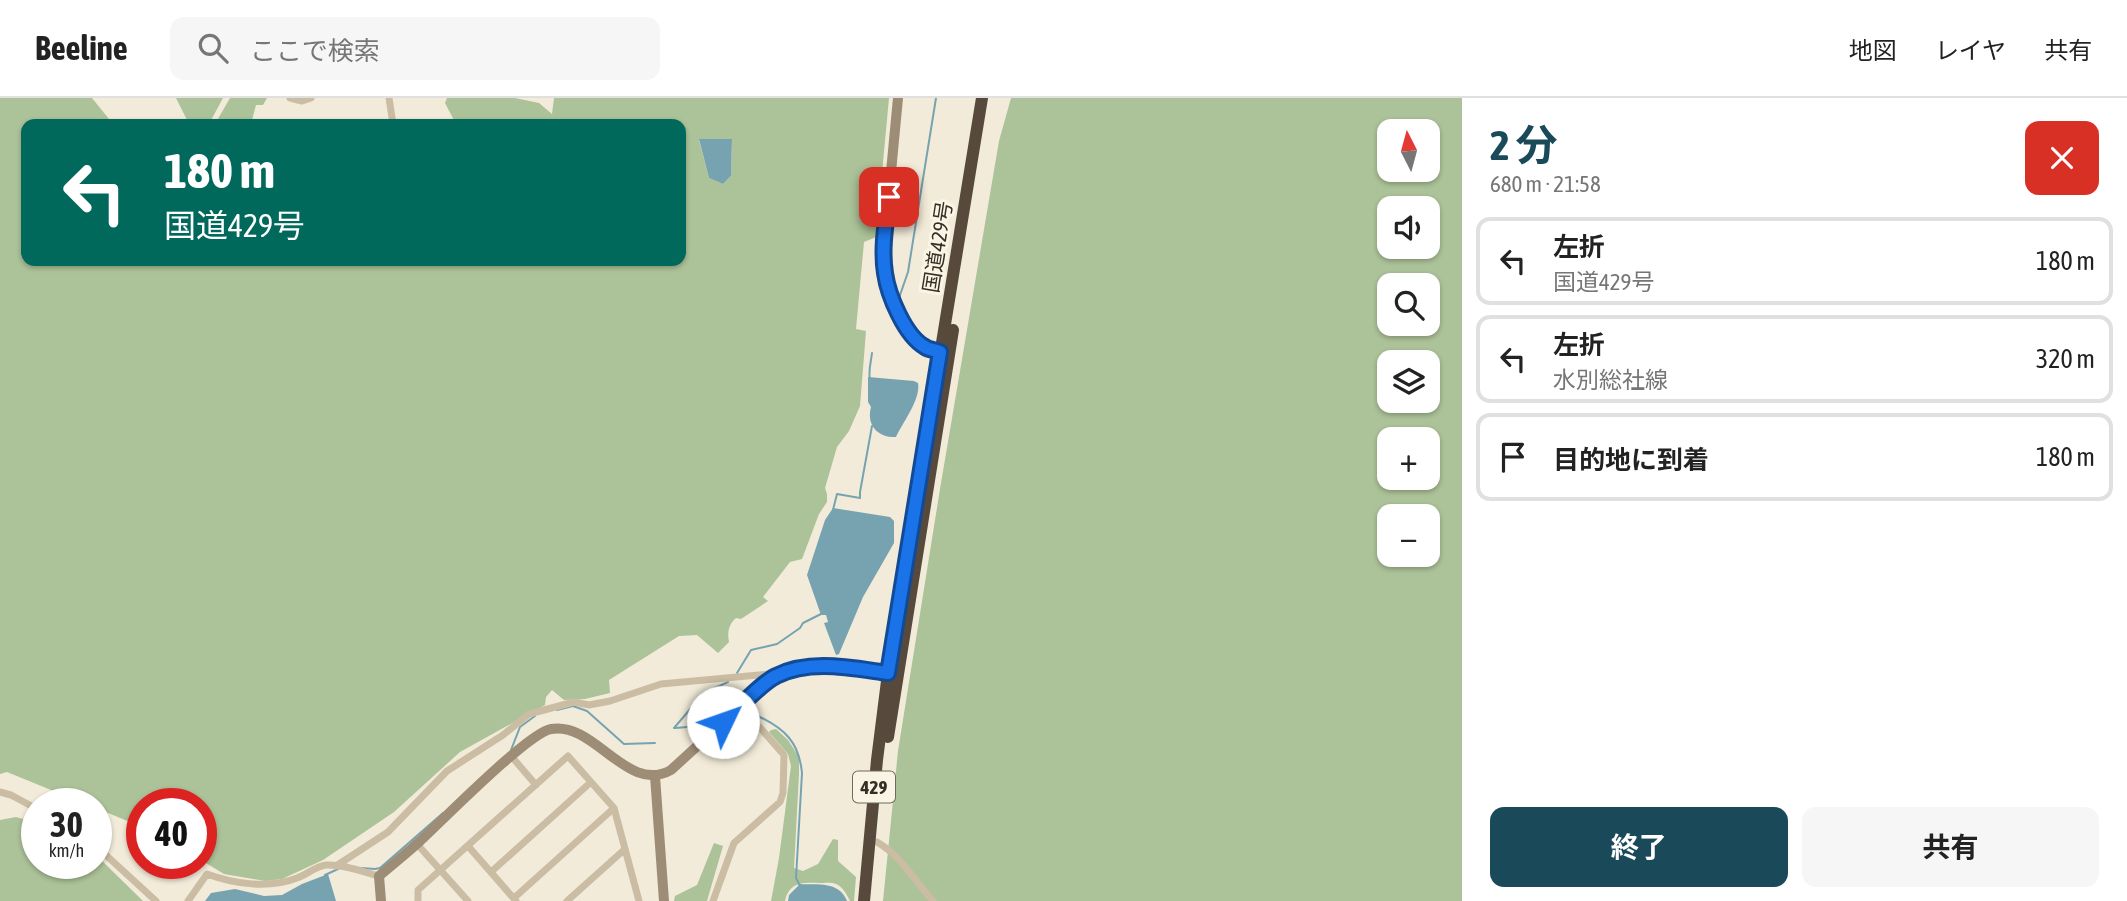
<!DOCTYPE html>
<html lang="ja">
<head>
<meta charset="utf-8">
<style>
	body { margin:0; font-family:"Asap Condensed","Noto Sans JP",sans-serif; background:#f6f6f6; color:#222; height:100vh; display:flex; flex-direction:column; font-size:26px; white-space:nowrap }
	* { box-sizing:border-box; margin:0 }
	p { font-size:23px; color:#767676 }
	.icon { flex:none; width:38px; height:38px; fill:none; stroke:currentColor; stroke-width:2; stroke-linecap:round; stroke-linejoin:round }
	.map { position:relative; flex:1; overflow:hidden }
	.panel { display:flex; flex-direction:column; background:#fff; width:665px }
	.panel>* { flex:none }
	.top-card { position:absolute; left:21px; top:21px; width:665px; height:147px; border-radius:14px; box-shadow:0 2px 5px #0004; background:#00695c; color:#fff; overflow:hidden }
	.needle { width:46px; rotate:354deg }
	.tools { position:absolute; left:1377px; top:21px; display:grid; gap:14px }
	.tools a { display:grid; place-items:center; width:63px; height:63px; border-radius:14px; background:#fff; box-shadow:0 2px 5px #0004; font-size:35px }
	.speed { position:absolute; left:21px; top:690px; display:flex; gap:14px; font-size:35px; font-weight:700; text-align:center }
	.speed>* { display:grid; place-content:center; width:91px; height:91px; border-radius:50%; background:#fff; box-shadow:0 2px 5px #0004; line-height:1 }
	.speed small { font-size:18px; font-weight:400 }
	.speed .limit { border:10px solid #d22; background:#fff; color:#111 }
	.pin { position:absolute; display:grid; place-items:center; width:60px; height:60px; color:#fff; margin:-30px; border-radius:14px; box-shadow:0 4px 10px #0006 }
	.me { position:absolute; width:77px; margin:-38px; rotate:48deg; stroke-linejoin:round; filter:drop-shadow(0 0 5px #0008) }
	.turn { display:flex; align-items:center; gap:24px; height:147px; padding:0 28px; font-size:32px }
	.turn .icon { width:91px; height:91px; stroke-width:2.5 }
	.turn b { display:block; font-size:49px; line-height:60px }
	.round { display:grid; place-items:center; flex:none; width:74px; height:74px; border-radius:14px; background:#f6f6f6 }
	.head { display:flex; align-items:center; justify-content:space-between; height:119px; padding:0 28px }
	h1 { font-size:42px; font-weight:700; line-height:52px; color:#1a4959 }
	.button { display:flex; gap:14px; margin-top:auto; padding:14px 28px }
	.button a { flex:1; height:80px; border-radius:14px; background:#1a4959; color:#fff; font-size:28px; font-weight:700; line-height:80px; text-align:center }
	.button a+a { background:#f6f6f6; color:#222 }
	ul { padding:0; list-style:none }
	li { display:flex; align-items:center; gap:21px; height:88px; margin:0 14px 10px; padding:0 14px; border:4px solid #e0e0e0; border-radius:14px }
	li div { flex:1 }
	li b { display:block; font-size:26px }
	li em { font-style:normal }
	header { display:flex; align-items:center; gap:42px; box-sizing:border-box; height:98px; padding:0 35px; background:#fff; border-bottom:2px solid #e0e0e0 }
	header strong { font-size:33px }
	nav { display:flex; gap:38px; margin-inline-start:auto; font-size:24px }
	.search { width:490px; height:63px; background:#f6f6f6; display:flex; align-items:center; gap:18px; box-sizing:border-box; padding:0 24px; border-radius:14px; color:#767676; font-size:26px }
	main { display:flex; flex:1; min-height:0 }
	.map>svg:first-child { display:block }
</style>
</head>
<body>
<header>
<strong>Beeline</strong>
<div class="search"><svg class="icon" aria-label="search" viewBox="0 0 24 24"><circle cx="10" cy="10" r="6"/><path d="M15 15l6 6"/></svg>ここで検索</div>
<nav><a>地図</a><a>レイヤ</a><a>共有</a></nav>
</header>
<main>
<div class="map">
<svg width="1462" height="803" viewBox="0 0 1462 803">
	<rect width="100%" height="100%" fill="#f2ebd9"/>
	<path fill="#acc298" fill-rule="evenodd" d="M0 0H92L113 26H26V163H681V26H456L445 5 447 0H515L539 5 552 16 554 0H889L876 139 864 144 856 231 866 233 860 308 849 333 837 349 825 390 827 396V404L819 416 802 461 790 464 763 499 768 503 741 521 736 520C729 526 727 534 729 544L718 555 697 537 679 538 609 582 610 595 585 601 564 602 552 592 546 599 545 607 460 654 394 714 323 762 282 781 265 783 224 776 201 762V705H142V729L96 710V705H83L7 674 0 676ZM732 41 731 78 723 86 709 80 699 42Z
		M176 0H223L209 26H189Z
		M230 0H267L263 7H256L251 26H215Z
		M1011 0H1462V803H883L898 653 940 391 999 43ZM1390 33H1428V72H1390ZM1390 110H1428V149H1390ZM1390 187H1428V226H1390ZM1390 264H1428V303H1390ZM1390 341H1428V380H1390ZM1390 418H1428V457H1390Z
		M776 631 788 642 799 659V676L794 770 803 773 818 766 833 741 838 742V763L856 779 854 803H850C847 797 843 789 836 786 832 784 824 785 819 785 803 784 789 784 785 803H771L779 760 791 668 788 656 769 634 771 632Z
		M16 719 37 725V765H96V757L143 803H0V722Z
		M714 745 723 748 707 803H674L675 798 697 787Z"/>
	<path fill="#77a3b1" d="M699 41H732L731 78 723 86 709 80Z
		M868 279 914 283 918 285C921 301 903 324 896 339 878 340 866 327 871 309L868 304Z
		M833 410 890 419 894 423V445L863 499 839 556 836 557 824 525 828 524 826 517H821L807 477 825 422Z
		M328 776 336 803H205L211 795 235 791 264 798 282 797 302 786Z
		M800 786C818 787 839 783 847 803H788L789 797Z"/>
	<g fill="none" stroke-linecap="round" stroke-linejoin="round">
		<path stroke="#77a3b1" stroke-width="2" d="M899 200 908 174 936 0
			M870 282C868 273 871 264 872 255
			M833 412 837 396 860 400V394L872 328
			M737 575 751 552 777 546 800 530 803 525 823 515
			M557 612 573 608 587 613 624 646 655 645
			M758 618C785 631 799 644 802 675L796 780 800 788
			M674 630 704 595 728 584
			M675 630 713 627
			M511 652 520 629 535 618
			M361 770 375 771 380 770 443 715
			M325 777 338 771"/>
		<path stroke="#cbbda4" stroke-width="7" d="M290 0 302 3 311 0
			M389 0 393 26
			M512 659 536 687
			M0 694 11 697 37 711
			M877 744C901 758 915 783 933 803
			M417 746 468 803
			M96 748 156 803
			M468 748 516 803
			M336 768 388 734 447 673 503 637 529 616 574 604 589 607 610 603 661 586 770 576 774 578
			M491 774 591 684
			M514 800 614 710
			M188 803 207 776C234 786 269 791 297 780 306 777 316 768 326 767 343 766 363 774 379 778
			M418 803V792L568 658 614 710 639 803
			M567 803 625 751
			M713 803 734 745 780 704 783 695 784 657 741 608"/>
		<path stroke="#9e8d76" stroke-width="10" d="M898 0 884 148 885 174 899 217 908 232 915 241 926 250 945 255
			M655 678 664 803
			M381 803 379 778C393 766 407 755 420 743 443 722 528 635 551 631 595 623 627 697 671 672L774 578 799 569H841L893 576"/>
		<path stroke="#574a3d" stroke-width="12" d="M888 639 953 232
			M864 803 877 662 888 575 982 0"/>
	</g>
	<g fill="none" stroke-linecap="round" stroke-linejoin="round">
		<g stroke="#114b97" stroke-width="18">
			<path id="route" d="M723 624C737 612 761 585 776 578 810 561 851 570 888 575L940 254C936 252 929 252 925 249 905 238 888 197 885 175 881 150 886 124 889 99"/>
		</g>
		<use href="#route" stroke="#1a73e8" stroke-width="12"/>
	</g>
	<g text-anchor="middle" stroke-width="6" stroke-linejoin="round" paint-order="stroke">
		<rect fill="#faf4e5" stroke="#71695f" stroke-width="2" x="853" y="673.5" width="42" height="31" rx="5"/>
		<g font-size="19" font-weight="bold" fill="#362e26">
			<text x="874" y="696">429</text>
		</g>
		<g font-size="21" fill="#362e26" stroke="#faf4e5">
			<text transform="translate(938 149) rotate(-81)" y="7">国道429号</text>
		</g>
	</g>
</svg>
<div class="tools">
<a><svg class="needle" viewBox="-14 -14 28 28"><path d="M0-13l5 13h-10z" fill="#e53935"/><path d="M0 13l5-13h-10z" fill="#767676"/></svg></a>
<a><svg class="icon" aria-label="sound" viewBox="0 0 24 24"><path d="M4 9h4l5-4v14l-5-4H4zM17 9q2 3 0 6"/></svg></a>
<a><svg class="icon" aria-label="search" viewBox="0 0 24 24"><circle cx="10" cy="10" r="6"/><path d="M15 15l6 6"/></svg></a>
<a><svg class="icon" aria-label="layers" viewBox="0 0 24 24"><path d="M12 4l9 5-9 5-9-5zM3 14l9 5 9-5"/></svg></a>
<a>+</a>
<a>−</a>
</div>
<div class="speed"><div>30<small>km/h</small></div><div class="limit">40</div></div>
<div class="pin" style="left:889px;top:99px;background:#d93025"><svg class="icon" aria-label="arrive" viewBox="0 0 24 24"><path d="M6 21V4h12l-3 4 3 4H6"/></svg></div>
<svg class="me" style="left:723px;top:624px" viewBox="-20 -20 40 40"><circle r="19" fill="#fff"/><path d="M0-13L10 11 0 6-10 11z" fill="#1a73e8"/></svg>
<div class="top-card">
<div class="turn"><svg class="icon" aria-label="left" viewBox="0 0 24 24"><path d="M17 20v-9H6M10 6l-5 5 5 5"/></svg><div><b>180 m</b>国道429号</div></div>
</div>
</div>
<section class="panel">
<div class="head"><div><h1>2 分</h1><p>680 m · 21:58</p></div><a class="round" style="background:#d93025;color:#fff"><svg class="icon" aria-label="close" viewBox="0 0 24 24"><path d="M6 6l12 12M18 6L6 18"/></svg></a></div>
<ul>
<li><svg class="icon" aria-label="left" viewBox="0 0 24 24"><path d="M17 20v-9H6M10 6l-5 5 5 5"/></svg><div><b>左折</b><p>国道429号</p></div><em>180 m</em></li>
<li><svg class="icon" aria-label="left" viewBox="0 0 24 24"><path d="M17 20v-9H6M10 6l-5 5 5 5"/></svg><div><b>左折</b><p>水別総社線</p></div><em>320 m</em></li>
<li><svg class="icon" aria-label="arrive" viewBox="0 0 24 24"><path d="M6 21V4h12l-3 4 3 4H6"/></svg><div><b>目的地に到着</b></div><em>180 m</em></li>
</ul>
<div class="button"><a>終了</a><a>共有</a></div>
</section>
</main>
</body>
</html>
